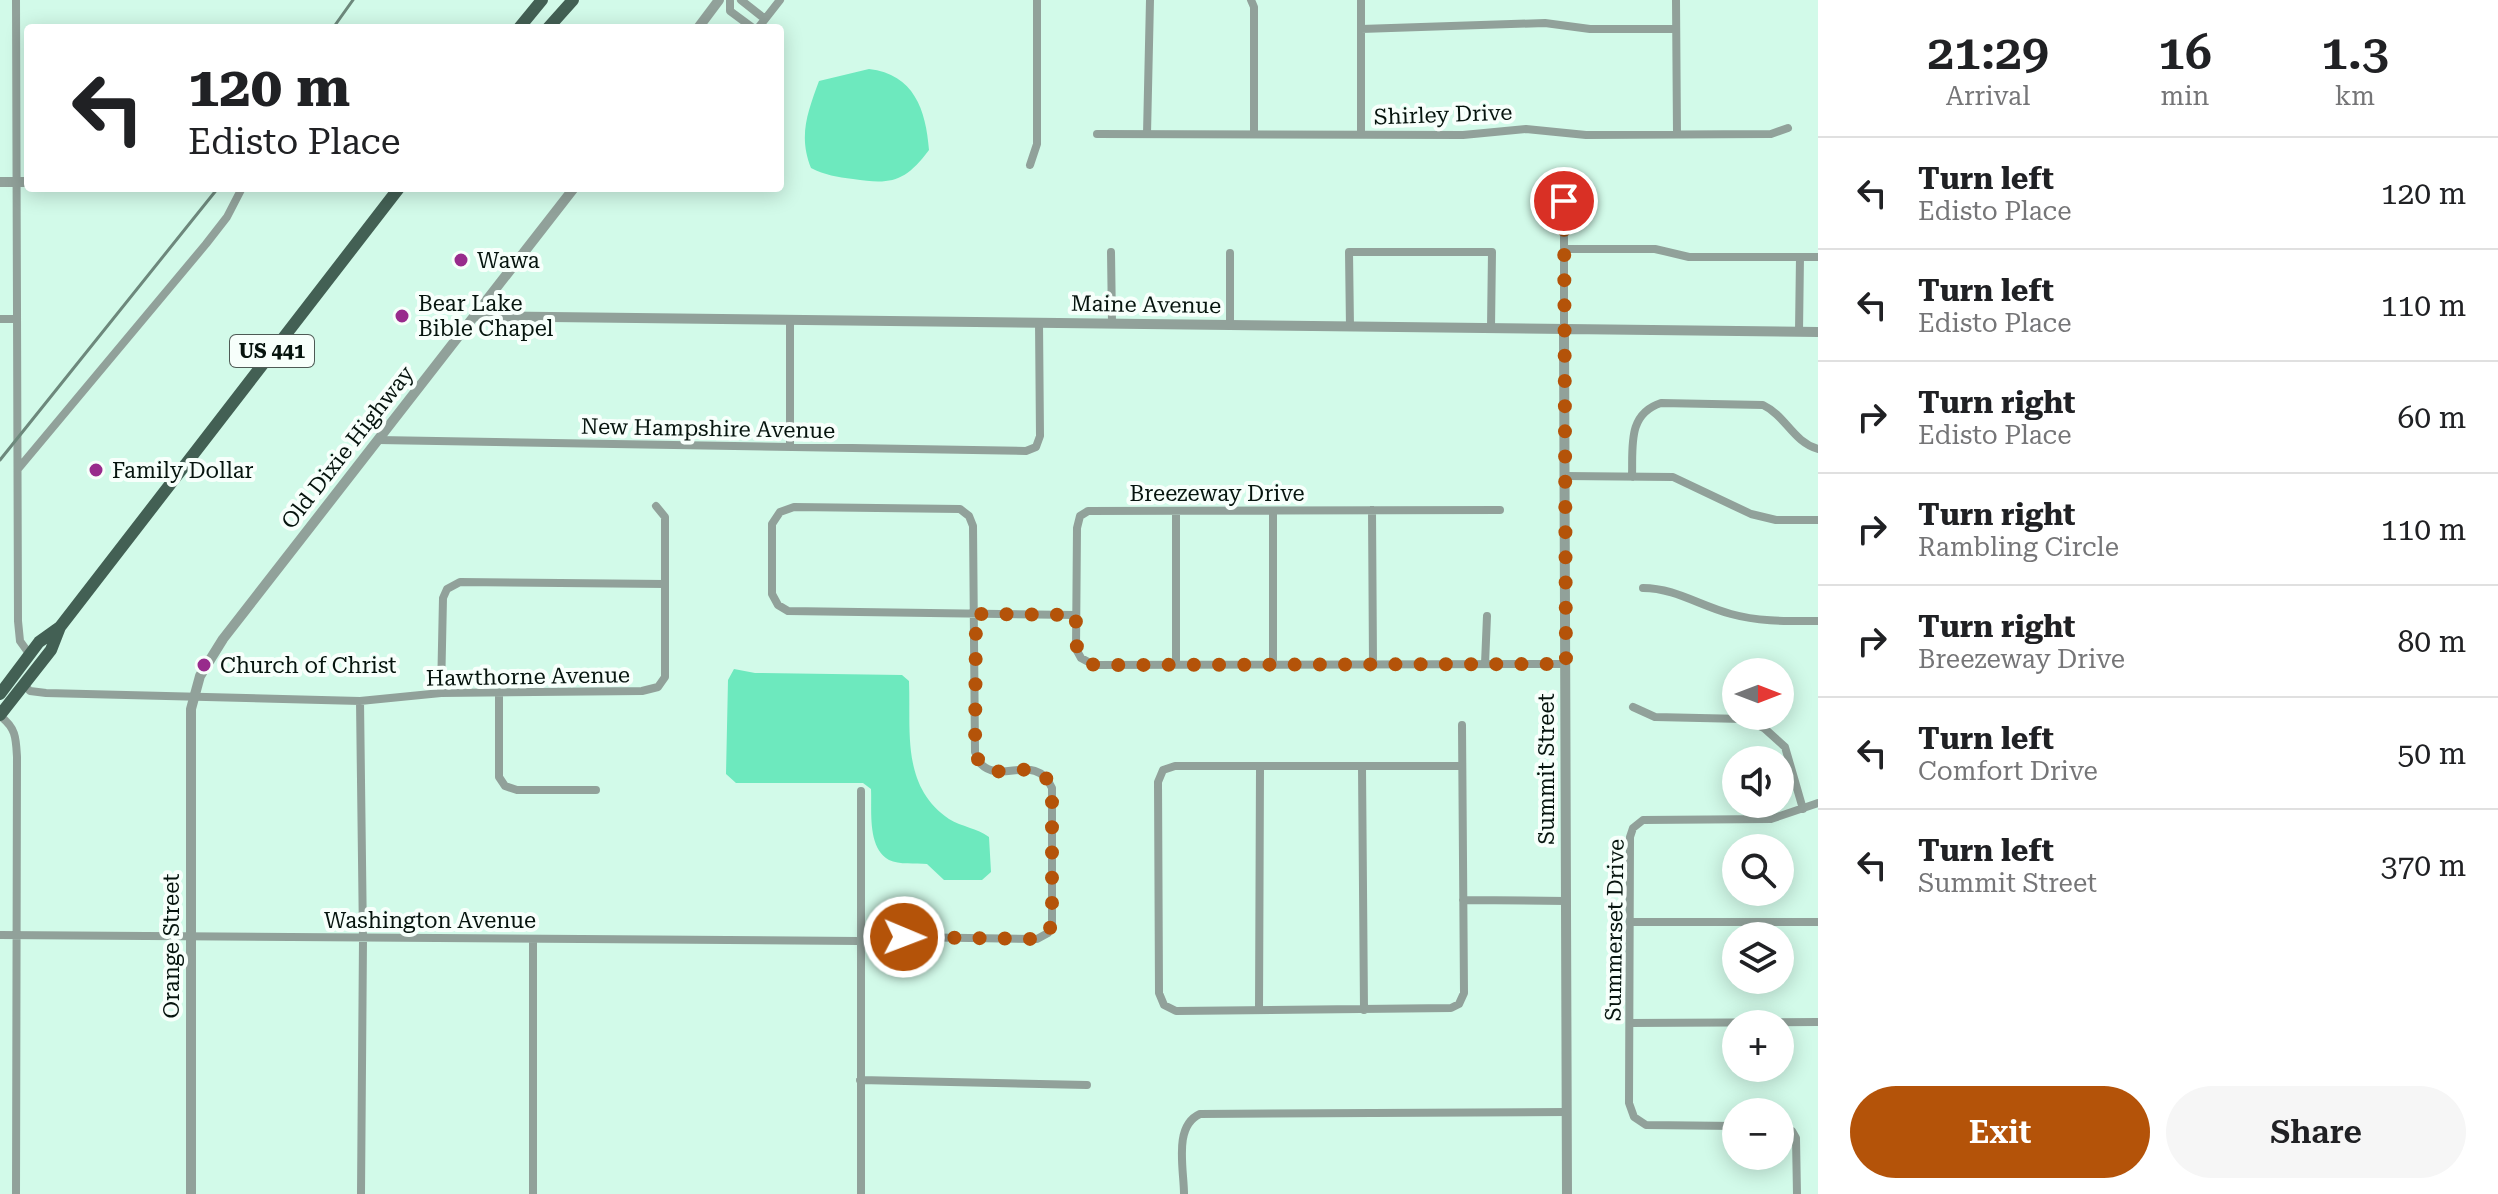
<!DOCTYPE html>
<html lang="en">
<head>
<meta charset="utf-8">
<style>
	body { margin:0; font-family:"Roboto Serif",serif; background:#f6f6f6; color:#202124; height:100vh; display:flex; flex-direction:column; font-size:30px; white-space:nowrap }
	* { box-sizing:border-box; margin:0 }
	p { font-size:26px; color:#757577 }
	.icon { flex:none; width:44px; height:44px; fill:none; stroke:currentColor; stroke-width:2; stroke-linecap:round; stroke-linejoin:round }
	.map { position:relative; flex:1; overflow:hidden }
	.drawer { display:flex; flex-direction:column; background:#fff; width:680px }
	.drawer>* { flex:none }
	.guide { position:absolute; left:24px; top:24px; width:760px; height:168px; border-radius:8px; box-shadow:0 4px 20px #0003; background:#fff; color:#202124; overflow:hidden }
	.needle { width:52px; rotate:90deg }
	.buttons { position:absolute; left:1722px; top:658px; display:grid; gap:16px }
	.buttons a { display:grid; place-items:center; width:72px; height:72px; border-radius:50%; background:#fff; box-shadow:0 4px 20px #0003; font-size:40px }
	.pin { position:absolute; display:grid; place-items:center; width:68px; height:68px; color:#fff; margin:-34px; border:4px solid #fff; border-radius:50%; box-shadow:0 2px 8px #0007 }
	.me { position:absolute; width:88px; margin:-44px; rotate:91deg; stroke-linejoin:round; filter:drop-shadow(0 0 6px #0008) }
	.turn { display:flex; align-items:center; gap:28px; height:168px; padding:0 32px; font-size:36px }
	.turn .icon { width:104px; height:104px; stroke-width:2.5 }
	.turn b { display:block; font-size:56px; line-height:68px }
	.eta { display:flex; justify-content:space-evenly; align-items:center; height:136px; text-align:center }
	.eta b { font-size:48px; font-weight:600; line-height:56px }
	.button { display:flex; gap:16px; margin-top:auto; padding:16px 32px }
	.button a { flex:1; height:92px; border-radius:48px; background:#b45309; color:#fff; font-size:32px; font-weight:600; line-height:92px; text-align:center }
	.button a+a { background:#f6f6f6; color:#202124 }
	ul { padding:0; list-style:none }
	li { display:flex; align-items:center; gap:24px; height:112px; padding:0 32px; border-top:2px solid #e0e0e0 }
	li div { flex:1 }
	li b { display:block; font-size:30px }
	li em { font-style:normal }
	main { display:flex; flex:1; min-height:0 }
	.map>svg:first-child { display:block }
</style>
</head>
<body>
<main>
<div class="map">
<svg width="1818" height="1194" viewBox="0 0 1818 1194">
	<rect width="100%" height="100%" fill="#d2fae9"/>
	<path fill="#6de9be" d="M869 69C914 74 926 110 929 150 905 182 891 185 853 179 837 177 825 175 811 168 798 136 808 111 819 81Z
		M734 669 755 673 902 675 909 681C911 732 901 786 949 819 962 827 977 828 989 837L991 872 982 880H944L927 864C916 863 899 865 889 860 867 848 872 810 871 789L863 783H736L726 774 728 680Z"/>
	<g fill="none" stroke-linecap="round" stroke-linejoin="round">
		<path stroke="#91a19a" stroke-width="8" d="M16 0 18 621 20 641 30 655
			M741 0 765 19
			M1251 0 1254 7V134
			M1361 0V134
			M1676 0 1677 134
			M730 1V11L753 28
			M758 28 780 0
			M1361 29 1545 23 1590 29H1676
			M1097 134 1463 135 1526 129 1586 135 1771 134 1788 128
			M1147 134 1150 0
			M1030 165 1037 144V0
			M1564 249H1655L1689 257H1818
			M1111 252 1112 323
			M0 319H17
			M790 320V447
			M1230 325V253
			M1350 327 1349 252H1492L1491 328
			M1564 329V201
			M1799 331 1800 257
			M378 440 1026 451 1036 447 1040 436 1039 323
			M18 469 206 244 227 217 242 188
			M1565 476 1673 477 1751 514 1776 520H1818
			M1632 477C1633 447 1627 414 1661 403L1763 405C1786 416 1793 442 1818 449
			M1372 510 1373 664
			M1500 510 1088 511 1080 516 1077 528 1076 649 1081 658 1094 665 1566 664
			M1176 511V665
			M1273 511V664
			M1643 588C1675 588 1700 606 1731 614 1760 622 1789 621 1818 621
			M1485 664 1487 616
			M23 684 30 691 46 693 360 701 441 693 642 691 658 687 665 677V517L656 506
			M441 693 443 598 447 589 460 582 665 584
			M499 693V777L505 786 517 790H596
			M360 701 363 939 361 1194
			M1633 707 1655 717 1744 719 1764 728 1785 747 1803 809
			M0 716C16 728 16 738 17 757L16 1194
			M1461 766H1175L1163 770 1158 782 1159 993 1164 1005 1176 1011 1451 1008 1459 1004 1464 993 1462 725
			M1362 767 1364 1010
			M1463 900 1566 901
			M1630 922H1818
			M891 934 904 937 1037 939 1048 933 1052 923V788C1036 751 1001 785 981 764 978 761 977 756 975 752L973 526 969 516 960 509 794 507 780 512 772 524V594L778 605 788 611 1076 615
			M0 935 859 941
			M1259 1010 1260 767
			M1630 1023 1818 1022
			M860 1080 1087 1085
			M1736 1126 1646 1125 1634 1117 1629 1103 1630 837 1633 828 1643 820 1771 819 1818 803
			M1780 1126 1792 1131 1796 1138 1797 1194
			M533 1194V939
			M861 1194V791
			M1184 1194C1184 1169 1173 1126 1200 1114L1567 1112"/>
		<path stroke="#91a19a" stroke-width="10" d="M698 28 719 0
			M0 182H28
			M474 316 1818 332
			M1564 329 1567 1194
			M191 1194V709L200 676 223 639 574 188"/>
		<path stroke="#436054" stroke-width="12" d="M519 28 542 0
			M548 28 573 0
			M0 694 39 642 60 627
			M0 715 51 650 60 627 399 188"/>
		<path stroke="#6d887c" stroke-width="3" d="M333 28 353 0
			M0 460 218 188"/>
	</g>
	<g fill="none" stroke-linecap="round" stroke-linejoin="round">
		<path stroke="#b45309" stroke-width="14" stroke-dasharray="0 25.2" d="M904 937 1037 939 1048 933 1052 923V788C1036 751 1001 785 981 764 978 761 977 756 975 752L976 614 1076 615C1076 638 1071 653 1094 665L1566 664 1564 201"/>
	</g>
	<g fill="#982b8c" stroke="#f7fffb" stroke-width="3">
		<circle cx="461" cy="260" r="8"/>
		<circle cx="402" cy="316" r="8"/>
		<circle cx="96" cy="470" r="8"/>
		<circle cx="204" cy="665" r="8"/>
	</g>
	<g text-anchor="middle" stroke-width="8" stroke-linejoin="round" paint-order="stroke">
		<rect fill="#f7fffb" stroke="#4e5a55" stroke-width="2" x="230" y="335" width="84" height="32" rx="6"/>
		<g font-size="20" font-weight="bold" fill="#06140e">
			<text x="272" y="358">US 441</text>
		</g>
		<g font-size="22" fill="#06140e" stroke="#f7fffb">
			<text transform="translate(1443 114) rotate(-2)" y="8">Shirley Drive</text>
			<text transform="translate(1146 304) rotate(1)" y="8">Maine Avenue</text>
			<text transform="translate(708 428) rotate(1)" y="8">New Hampshire Avenue</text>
			<text transform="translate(347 447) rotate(-52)" y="8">Old Dixie Highway</text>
			<text x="1217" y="501">Breezeway Drive</text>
			<text transform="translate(528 676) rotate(-1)" y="8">Hawthorne Avenue</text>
			<text transform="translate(1546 769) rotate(-90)" y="8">Summit Street</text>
			<text x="430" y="928">Washington Avenue</text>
			<text transform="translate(1614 930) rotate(-89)" y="8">Summerset Drive</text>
			<text transform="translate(171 946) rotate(-90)" y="8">Orange Street</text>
		</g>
		<g font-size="22" fill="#06140e" stroke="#f7fffb" text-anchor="start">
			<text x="477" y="268">Wawa</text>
			<text x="418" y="311">Bear Lake<tspan x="418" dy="25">Bible Chapel</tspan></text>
			<text x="112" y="478">Family Dollar</text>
			<text x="220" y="673">Church of Christ</text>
		</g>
	</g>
</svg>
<div class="buttons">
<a><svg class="needle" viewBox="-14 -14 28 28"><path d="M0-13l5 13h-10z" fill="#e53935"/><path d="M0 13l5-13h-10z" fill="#757577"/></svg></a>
<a><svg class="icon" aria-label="sound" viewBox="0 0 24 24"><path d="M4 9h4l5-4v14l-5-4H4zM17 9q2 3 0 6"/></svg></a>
<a><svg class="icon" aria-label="search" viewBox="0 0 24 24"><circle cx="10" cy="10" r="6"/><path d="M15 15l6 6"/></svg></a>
<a><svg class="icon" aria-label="layers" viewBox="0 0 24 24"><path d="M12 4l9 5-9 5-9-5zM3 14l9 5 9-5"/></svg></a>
<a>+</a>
<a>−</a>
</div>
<div class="pin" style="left:1564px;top:201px;background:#d93025"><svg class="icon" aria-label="arrive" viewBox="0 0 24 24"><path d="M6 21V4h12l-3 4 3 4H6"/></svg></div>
<svg class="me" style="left:904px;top:937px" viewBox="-20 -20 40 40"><circle r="17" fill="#b45309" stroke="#fff" stroke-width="3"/><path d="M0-11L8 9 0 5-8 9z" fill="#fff"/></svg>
<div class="guide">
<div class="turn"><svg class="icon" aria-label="left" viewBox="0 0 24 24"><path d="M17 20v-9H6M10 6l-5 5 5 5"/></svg><div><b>120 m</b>Edisto Place</div></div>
</div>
</div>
<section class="drawer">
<div class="eta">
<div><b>21:29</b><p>Arrival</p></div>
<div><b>16</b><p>min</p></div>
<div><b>1.3</b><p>km</p></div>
</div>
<ul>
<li><svg class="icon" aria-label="left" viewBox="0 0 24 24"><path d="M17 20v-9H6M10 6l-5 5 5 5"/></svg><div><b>Turn left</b><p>Edisto Place</p></div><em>120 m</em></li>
<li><svg class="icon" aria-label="left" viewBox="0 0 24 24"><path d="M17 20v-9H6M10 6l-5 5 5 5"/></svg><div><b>Turn left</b><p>Edisto Place</p></div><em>110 m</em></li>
<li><svg class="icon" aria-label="right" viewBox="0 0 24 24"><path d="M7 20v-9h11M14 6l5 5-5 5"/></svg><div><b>Turn right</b><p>Edisto Place</p></div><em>60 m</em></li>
<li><svg class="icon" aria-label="right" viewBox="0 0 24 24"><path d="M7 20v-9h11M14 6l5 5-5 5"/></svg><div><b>Turn right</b><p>Rambling Circle</p></div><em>110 m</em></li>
<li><svg class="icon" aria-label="right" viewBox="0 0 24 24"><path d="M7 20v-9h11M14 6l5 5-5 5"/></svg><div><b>Turn right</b><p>Breezeway Drive</p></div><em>80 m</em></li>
<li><svg class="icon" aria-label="left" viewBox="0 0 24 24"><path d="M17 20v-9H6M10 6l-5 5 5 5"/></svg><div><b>Turn left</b><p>Comfort Drive</p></div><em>50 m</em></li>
<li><svg class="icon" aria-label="left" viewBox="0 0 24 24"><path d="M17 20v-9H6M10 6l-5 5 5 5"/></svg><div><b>Turn left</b><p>Summit Street</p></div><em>370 m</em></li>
</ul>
<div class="button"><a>Exit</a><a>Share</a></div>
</section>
</main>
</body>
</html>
